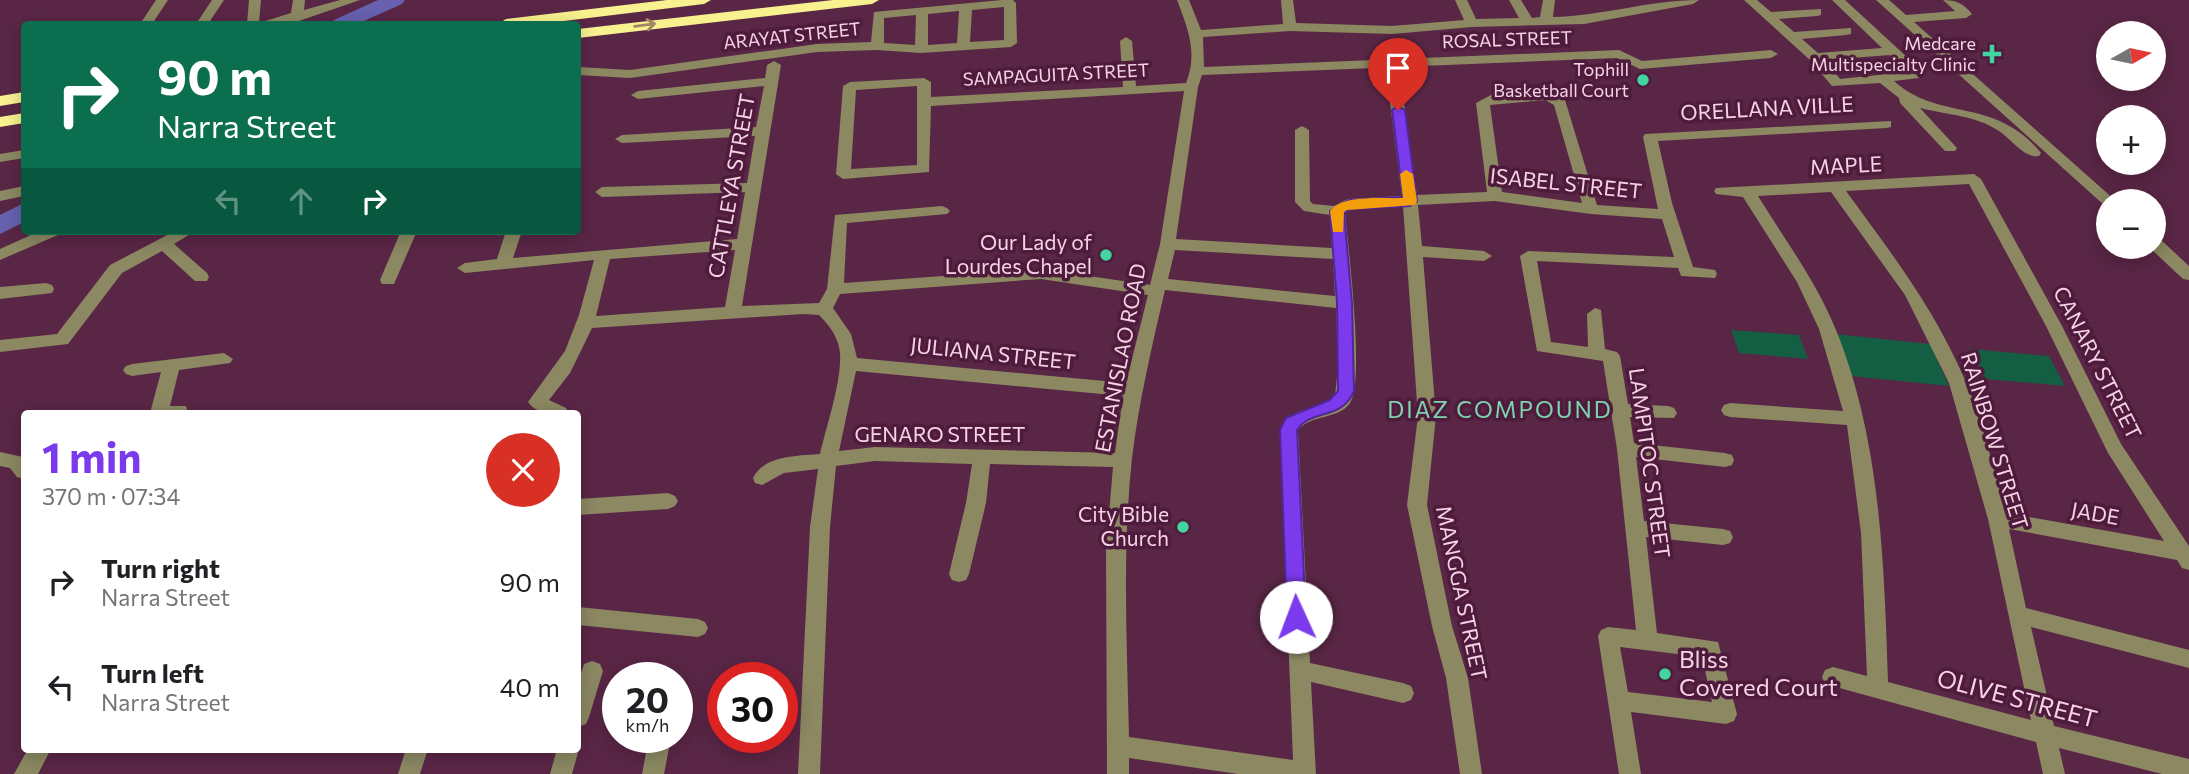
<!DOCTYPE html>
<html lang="en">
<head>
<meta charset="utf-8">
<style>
	body { margin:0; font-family:Commissioner,sans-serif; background:#f6f6f6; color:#202124; height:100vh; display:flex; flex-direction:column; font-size:26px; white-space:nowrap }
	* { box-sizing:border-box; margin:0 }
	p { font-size:23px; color:#757577 }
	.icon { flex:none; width:38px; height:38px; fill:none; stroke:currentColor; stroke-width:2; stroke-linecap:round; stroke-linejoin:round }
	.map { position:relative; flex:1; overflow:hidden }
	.drawer { position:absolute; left:21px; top:410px; width:560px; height:343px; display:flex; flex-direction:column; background:#fff; border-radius:7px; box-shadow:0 4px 18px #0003 }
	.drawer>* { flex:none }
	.top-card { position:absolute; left:21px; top:21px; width:560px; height:214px; border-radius:7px; box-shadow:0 4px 18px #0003; background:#0b6e4f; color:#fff; overflow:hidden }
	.needle { width:46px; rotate:81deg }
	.buttons { position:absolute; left:2096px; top:21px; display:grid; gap:14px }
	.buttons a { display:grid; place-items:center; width:70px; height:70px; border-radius:50%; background:#fff; box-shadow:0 4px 18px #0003; font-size:35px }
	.speed { position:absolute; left:602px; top:662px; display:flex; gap:14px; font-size:35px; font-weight:700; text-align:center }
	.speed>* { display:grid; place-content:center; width:91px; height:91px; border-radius:50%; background:#fff; box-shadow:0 4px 18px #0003; line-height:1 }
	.speed small { font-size:18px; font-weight:400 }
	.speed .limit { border:10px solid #d22; background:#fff; color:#111 }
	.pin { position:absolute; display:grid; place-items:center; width:60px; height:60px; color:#fff; margin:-72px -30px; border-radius:50% 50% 50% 0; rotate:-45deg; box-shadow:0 0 7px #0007 }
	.pin .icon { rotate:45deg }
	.me { position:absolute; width:77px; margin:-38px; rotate:358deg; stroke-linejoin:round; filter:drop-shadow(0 0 5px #0008) }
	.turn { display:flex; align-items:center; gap:24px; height:147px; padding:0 21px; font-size:32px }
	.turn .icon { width:91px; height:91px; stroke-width:2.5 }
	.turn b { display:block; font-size:49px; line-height:60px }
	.lanes { display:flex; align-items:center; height:66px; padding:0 21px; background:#0003; justify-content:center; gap:35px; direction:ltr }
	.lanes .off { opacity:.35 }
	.round { display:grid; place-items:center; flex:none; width:74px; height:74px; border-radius:37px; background:#f6f6f6 }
	.summary { display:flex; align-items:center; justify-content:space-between; height:119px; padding:0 21px }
	h1 { font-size:42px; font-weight:700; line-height:52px; color:#7c3aed }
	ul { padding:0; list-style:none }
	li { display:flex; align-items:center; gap:21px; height:105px; padding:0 21px }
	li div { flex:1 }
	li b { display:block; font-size:26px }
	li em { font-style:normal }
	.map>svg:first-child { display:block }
</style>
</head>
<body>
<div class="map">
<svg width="2189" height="774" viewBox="0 0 2189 774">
	<rect width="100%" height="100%" fill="#5a2646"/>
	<path fill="#145e44" d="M1731 330 1799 335 1808 359 1739 353Z
		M1835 334 1930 344 1949 386 1850 376Z
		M1970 349 2049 356 2065 386 1985 379Z"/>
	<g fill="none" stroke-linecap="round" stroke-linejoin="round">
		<path fill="#6761af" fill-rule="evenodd" d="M378 0H405L402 4 357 24H331L334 20Z
			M24 203V222L0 234V215Z"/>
		<path fill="#8b8862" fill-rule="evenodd" d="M156 0H168L152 24H140Z
			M212 0H224L208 24H196Z
			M249 0H261L259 23 291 13 293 0H305L304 10 340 0H360L296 22 247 24Z
			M1002 0H1013L1016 3 1017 43 1011 47 921 53 877 50 817 52 630 78 578 75V67L630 70 817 44 871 42 874 12ZM1004 7V40L970 42 972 10ZM959 11 957 43 928 45V14ZM916 15 915 45 884 43V18Z
			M1177 0H1189L1201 30 1283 24 1281 0H1293L1296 23 1392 26 1464 20 1455 0H1467L1476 19 1519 18 1509 0H1521L1532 18 1540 17 1543 0H1555L1553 17C1602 16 1650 0 1699 0L1693 4 1584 24 1472 27 1392 34 1290 31 1203 37 1204 67 1619 50 1642 61 1771 50 1778 54 1771 58 1640 69 1617 58 1202 75 1198 87 1176 239 1332 248 1330 215 1304 211 1295 202V130L1302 126 1309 130 1310 201 1313 204 1334 206 1348 199 1402 196 1388 88 1395 84 1402 88 1417 195 1487 192 1476 103 1491 95 1547 92 1565 100 1597 205 1658 209 1643 137 1645 134 1891 121V127L1886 128 1658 141 1672 203 1693 267 1715 270 1717 274 1715 278 1681 276 1678 268 1537 261 1551 342 1588 347 1587 314 1595 308 1601 310 1605 349 1617 352 1620 356 1628 404 1668 406 1674 408 1677 413 1674 418 1630 417 1634 443 1725 453 1732 455 1734 460 1732 465 1725 467 1636 457 1644 521 1723 529 1730 531 1733 537 1730 543 1723 545 1646 537 1657 633 1718 642 1737 714 1734 721 1726 724 1631 712 1641 774H1619L1598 636 1601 630 1608 627 1636 630 1617 449 1603 361 1537 351 1520 256 1528 251 1674 257 1662 219 1591 214 1495 201 1418 205 1422 246 1484 251 1492 256 1484 261 1423 257 1436 416 1427 505 1452 626 1468 678 1482 774H1460L1446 678 1432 626 1407 505 1418 416 1403 206 1351 209 1345 213C1348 246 1365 381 1350 403 1338 420 1311 414 1298 430L1310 663 1403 683 1411 686 1414 693 1411 700 1403 703 1311 682 1316 774H1238L1129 758V774H1107L1106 549 1113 467 990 464 986 503 969 574 966 580 959 582 952 580 949 574 966 503 972 464 875 461 836 466 830 527 820 774H798L810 527 818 469 784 473 762 485 755 483 753 478C764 455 798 456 820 454 826 427 845 372 839 347 836 334 828 324 819 315L803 314 592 328 570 373 549 400 566 408 569 413C554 413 538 416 528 402L565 351 579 315 594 260 465 273 457 268 465 263 497 259 506 231H522L513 258 737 239 745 192 602 197 595 192 602 187 747 183 755 136 622 143 615 139 622 135 756 127 764 86 638 99 631 95 638 91 765 78 767 65 774 61 781 65 742 306 819 303 827 289 835 215 942 206 947 208 950 211 947 214 847 223 844 283 1041 269 1150 285 1160 244 1184 91 931 106 929 172 843 179 836 174 843 86 850 82 924 78 931 82V97L1123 87 1120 41 1126 37 1132 41 1136 86 1186 83C1198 53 1188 29 1177 0ZM917 86V165L851 169 856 90ZM1545 100 1554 105 1582 203 1502 192 1490 105ZM735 250 725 307 596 316 610 259ZM1175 250 1333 259 1335 296 1168 279ZM1041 279 1148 295 1126 383 857 358 851 334 833 308 840 294ZM1165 290 1336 308 1338 367 1335 396C1315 413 1295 403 1280 430L1293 760 1129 737C1127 644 1122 551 1132 458 1139 401 1152 346 1165 290ZM856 371 1123 396 1115 453 875 447 839 451ZM1620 647 1702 657 1712 702 1628 692Z
			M1744 0H1757L1771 12 1821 9V15L1817 16 1779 19 1794 32 1851 28V34L1846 35 1802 39 1818 53 1882 48 1832 0H1845L1921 70 1919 78 1894 81C1939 122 1995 96 2041 153L2039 156C2025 159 2011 139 1999 131 1975 115 1947 115 1920 108L1957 148 1955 151H1945L1900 103 1899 98 1880 83 1832 86 1810 60ZM1890 55 1907 72 1840 79 1825 60Z
			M1876 0H1889L1906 15 1955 11 1943 0C1956 0 1963 3 1972 14L1966 18 1914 22 2116 201H2109V207L2104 205Z
			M24 150V158L0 162V154Z
			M1974 174 1981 179 2062 326 2121 444 2189 546V570L2182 568 2177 560 2009 529 2026 608 2189 650V668L2031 627 2054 726 2189 759V774H2162L2059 748 2065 774H2043L2036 742 1825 684 1822 677 1825 670 1833 667 1867 676 1861 533 1847 425 1730 417 1724 415 1721 410 1724 405 1730 403 1843 411 1819 329 1797 282 1743 197 1716 194 1714 191 1716 188ZM1969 184 2046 326 2108 453 2164 541 2006 513C1993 469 1983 421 1965 380 1934 308 1892 254 1846 191ZM1831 192 1905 295 1949 383 1988 519 2031 720 1888 682C1884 564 1881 441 1836 330 1816 281 1785 240 1758 196Z
			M24 186V196L0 201V191Z
			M40 231H61L58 235 0 260V249Z
			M175 231H195L174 244 207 273 209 277 207 281H195L162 251 122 273 68 344 0 352V340L57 334 110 265Z
			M401 231H417L394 284H382L380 280Z
			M2154 238 2160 239 2189 266V280L2183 279 2149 247H2154Z
			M46 283 52 285 54 289 52 293 0 299V287Z
			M224 353 233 359 230 363 179 370 170 406H186L188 413H150L161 372 132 376 126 374 123 370 126 366 132 364Z
			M0 452 23 457 24 479 17 477 10 468 0 466Z
			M668 493 675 496 678 501 675 506 668 509 578 515V499Z
			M578 607 698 619 705 622 708 628 705 634 698 637 578 625Z
			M592 661 600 664 603 671 589 717 586 724 578 727V683L584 664Z
			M649 737H671L664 774H642Z
			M578 745 579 749 572 774H550L557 749H578Z
			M28 749H51L38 774H14Z
			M406 749H428L420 774H398Z"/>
		<path fill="#f8f18f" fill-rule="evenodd" d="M667 0H711L704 4 539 24H498L506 19Z
			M833 0H879L872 4 578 38V29Z
			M24 92V102L0 106V96Z
			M24 113V123L0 127V117Z"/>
	</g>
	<defs><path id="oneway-shaft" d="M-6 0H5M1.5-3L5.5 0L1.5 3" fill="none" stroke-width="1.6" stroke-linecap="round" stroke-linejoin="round" transform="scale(1.75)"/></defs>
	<use stroke="#a48666" href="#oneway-shaft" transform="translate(645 25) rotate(-7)"/>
	<path fill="#7c3aed" stroke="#51269a" stroke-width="2" d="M1398 106 1405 110 1417 201 1410 206 1351 209 1344 213 1352 303 1354 391C1342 421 1311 408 1297 430L1306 617 1303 622 1296 625 1290 622 1287 617 1280 430 1286 418 1330 400 1338 391 1337 303 1330 211 1349 200 1403 197 1392 110Z"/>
	<path fill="#f59e0b" d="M1406 170 1413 174 1417 201 1415 205 1347 210 1344 212 1343 232H1333L1330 211C1344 194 1382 199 1403 198L1400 174Z"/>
	<g fill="#43d4a0" stroke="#4f1b3c" stroke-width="2.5">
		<path d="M1988.5 43.5h7v7h7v7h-7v7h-7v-7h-7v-7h7z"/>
		<circle cx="1643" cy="80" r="7"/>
		<circle cx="1106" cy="255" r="7"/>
		<circle cx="1183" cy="527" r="7"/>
		<circle cx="1665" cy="674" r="7"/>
	</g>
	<g text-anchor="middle" stroke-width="7" stroke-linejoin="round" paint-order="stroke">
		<g font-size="18" fill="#f5d3e5" stroke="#4f1b3c">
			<text transform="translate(792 36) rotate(-6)" y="6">ARAYAT STREET</text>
			<text transform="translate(1507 40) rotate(-2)" y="6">ROSAL STREET</text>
			<text transform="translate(1056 75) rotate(-3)" y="6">SAMPAGUITA STREET</text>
		</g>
		<g font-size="18" fill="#f5d3e5" stroke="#4f1b3c" text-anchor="end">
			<text x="1976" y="50">Medcare<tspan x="1976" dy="21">Multispecialty Clinic</tspan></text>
			<text x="1629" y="76">Tophill<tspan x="1629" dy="21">Basketball Court</tspan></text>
		</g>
		<g font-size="21" fill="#f5d3e5" stroke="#4f1b3c">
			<text transform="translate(1767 109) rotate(-3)" y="7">ORELLANA VILLE</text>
			<text transform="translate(1846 166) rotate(-3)" y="7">MAPLE</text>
			<text transform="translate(1566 184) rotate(6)" y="7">ISABEL STREET</text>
			<text transform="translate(732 186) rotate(-80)" y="7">CATTLEYA STREET</text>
			<text transform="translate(993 354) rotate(6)" y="7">JULIANA STREET</text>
			<text transform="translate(1121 358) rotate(-79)" y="7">ESTANISLAO ROAD</text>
			<text transform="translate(2097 363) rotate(63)" y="7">CANARY STREET</text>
			<text x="940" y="442">GENARO STREET</text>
			<text transform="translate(1994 441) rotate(73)" y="7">RAINBOW STREET</text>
			<text transform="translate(1649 463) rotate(82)" y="7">LAMPITOC STREET</text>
			<text transform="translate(2095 514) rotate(10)" y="7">JADE</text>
			<text transform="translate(1461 593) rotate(78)" y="7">MANGGA STREET</text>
		</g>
		<g font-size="21" fill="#f5d3e5" stroke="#4f1b3c" text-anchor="end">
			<text x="1092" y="250">Our Lady of<tspan x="1092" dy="24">Lourdes Chapel</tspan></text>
			<text x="1169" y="522">City Bible<tspan x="1169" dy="24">Church</tspan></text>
		</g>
		<g font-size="23" letter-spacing="2" fill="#7dd3ae" stroke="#4f1b3c">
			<text x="1500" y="418">DIAZ COMPOUND</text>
		</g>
		<g font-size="24" fill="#f5d3e5" stroke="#4f1b3c" text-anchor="start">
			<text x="1679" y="668">Bliss<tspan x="1679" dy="28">Covered Court</tspan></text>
		</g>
		<g font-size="24" fill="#f5d3e5" stroke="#4f1b3c">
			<text transform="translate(2017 699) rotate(15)" y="8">OLIVE STREET</text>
		</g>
	</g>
</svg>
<div class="buttons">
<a><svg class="needle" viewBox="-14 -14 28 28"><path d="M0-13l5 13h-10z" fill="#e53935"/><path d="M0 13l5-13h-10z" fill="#757577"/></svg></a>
<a>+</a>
<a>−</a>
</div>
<div class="speed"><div>20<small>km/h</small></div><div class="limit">30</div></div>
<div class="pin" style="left:1398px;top:110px;background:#d93025"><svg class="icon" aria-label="arrive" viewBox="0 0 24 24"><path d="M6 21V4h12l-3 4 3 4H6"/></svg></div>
<svg class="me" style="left:1296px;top:617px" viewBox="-20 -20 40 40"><circle r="19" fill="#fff"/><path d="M0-13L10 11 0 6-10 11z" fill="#7c3aed"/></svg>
<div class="top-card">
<div class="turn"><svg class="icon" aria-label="right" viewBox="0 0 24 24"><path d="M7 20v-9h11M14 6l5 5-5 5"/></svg><div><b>90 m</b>Narra Street</div></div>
<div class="lanes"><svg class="icon off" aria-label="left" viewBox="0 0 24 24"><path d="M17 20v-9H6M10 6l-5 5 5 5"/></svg><svg class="icon off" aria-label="ahead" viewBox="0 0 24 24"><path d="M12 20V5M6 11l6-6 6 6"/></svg><svg class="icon" aria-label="right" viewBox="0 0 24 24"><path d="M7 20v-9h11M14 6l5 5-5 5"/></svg></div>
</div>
<section class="drawer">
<div class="summary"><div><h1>1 min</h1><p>370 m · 07:34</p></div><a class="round" style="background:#d93025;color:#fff"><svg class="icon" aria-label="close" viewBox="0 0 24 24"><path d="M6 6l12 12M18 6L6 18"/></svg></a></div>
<ul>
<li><svg class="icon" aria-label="right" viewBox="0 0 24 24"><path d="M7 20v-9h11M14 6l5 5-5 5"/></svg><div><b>Turn right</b><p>Narra Street</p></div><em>90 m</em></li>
<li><svg class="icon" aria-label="left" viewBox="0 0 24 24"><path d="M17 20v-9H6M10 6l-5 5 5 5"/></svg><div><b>Turn left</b><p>Narra Street</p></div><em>40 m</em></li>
</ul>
</section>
</div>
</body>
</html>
